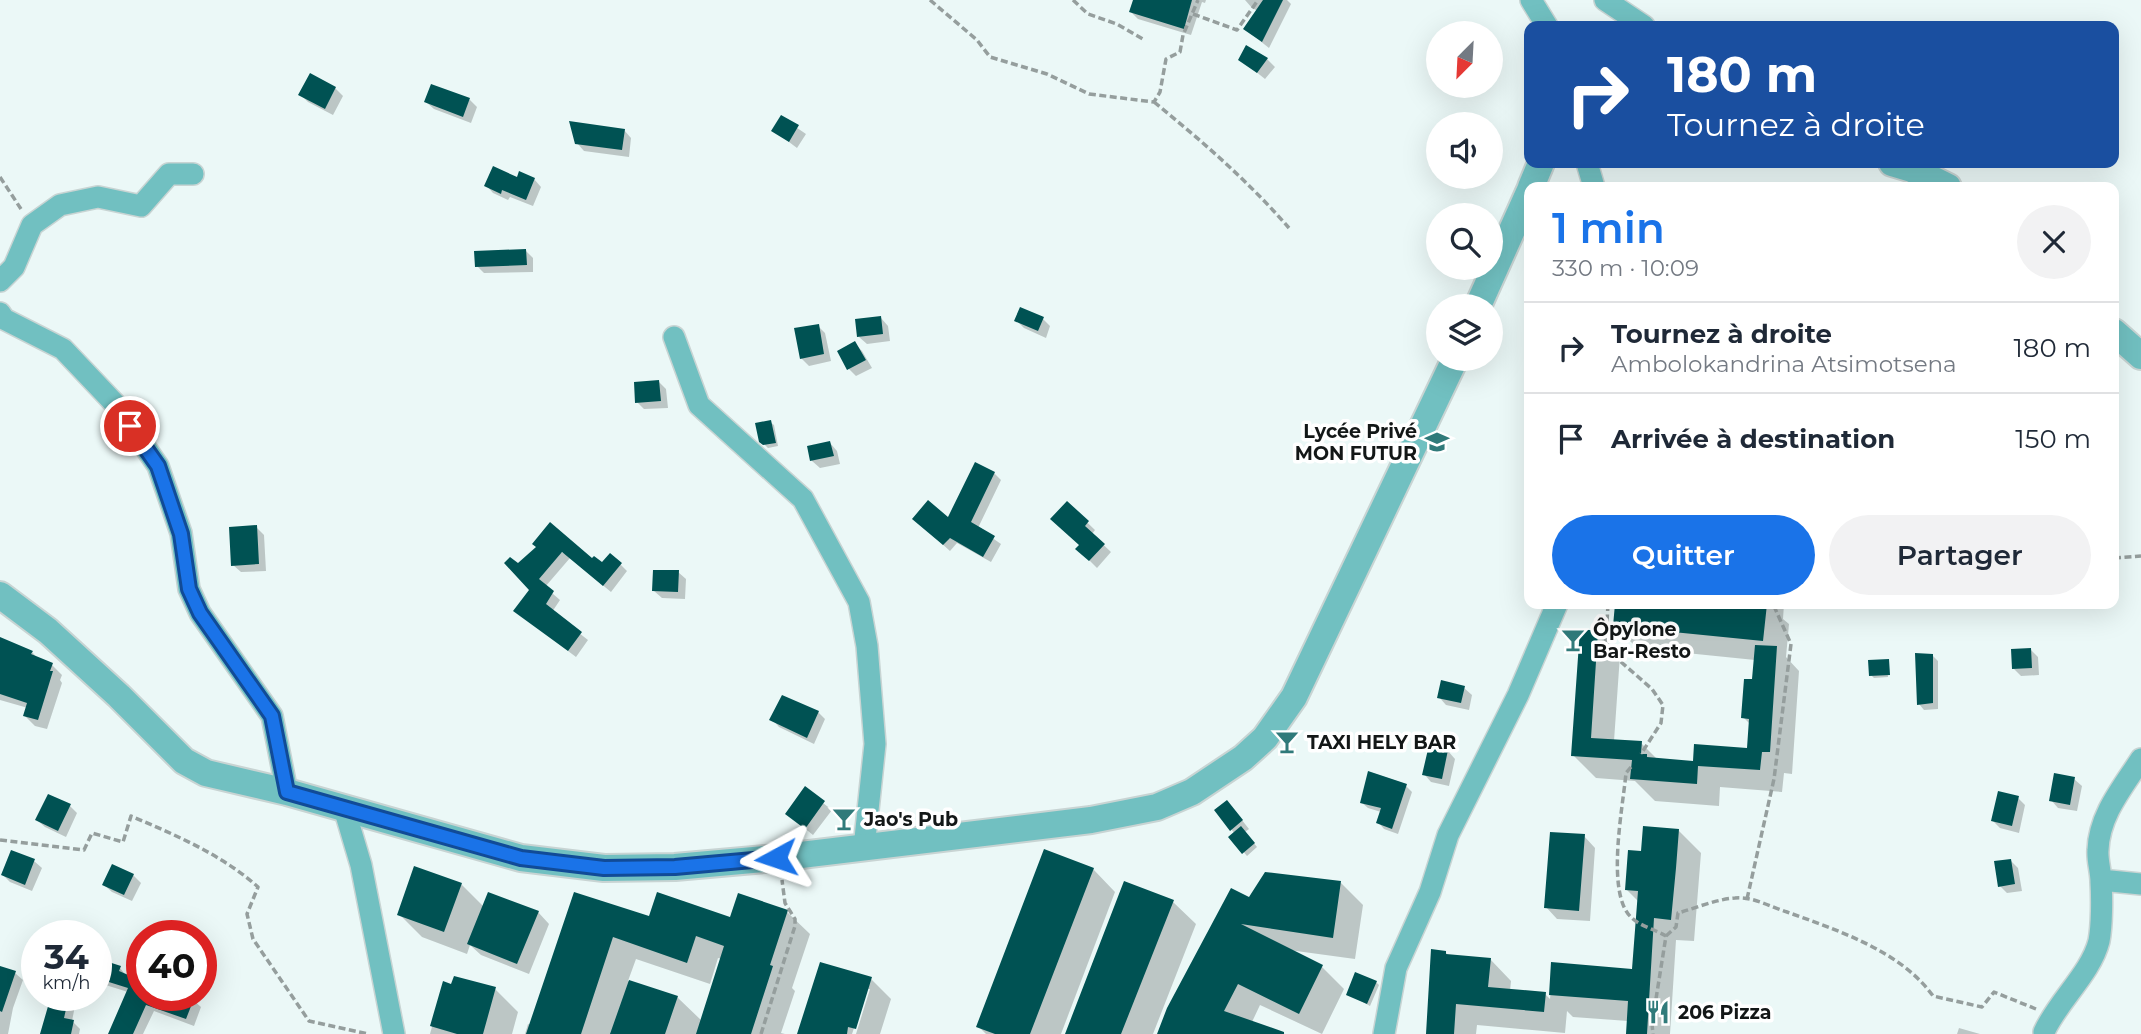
<!DOCTYPE html>
<html lang="fr">
<head>
<meta charset="utf-8">
<style>
	body { margin:0; font-family:Montserrat,sans-serif; background:#f2f2f3; color:#1f2937; height:100vh; display:flex; flex-direction:column; font-size:26px; white-space:nowrap }
	* { box-sizing:border-box; margin:0 }
	p { font-size:23px; color:#747a83 }
	.icon { flex:none; width:38px; height:38px; fill:none; stroke:currentColor; stroke-width:2; stroke-linecap:round; stroke-linejoin:round }
	.map { position:relative; flex:1; overflow:hidden }
	.panel { position:absolute; left:1524px; top:182px; width:595px; height:427px; display:flex; flex-direction:column; background:#fff; border-radius:14px; box-shadow:0 7px 28px #0002 }
	.panel>* { flex:none }
	.banner { position:absolute; left:1524px; top:21px; width:595px; height:147px; border-radius:14px; box-shadow:0 7px 28px #0002; background:#1a4fa0; color:#fff; overflow:hidden }
	.needle { width:46px; rotate:204deg }
	.tools { position:absolute; left:1426px; top:21px; display:grid; gap:14px }
	.tools a { display:grid; place-items:center; width:77px; height:77px; border-radius:50%; background:#fff; box-shadow:0 7px 28px #0002; font-size:35px }
	.speed { position:absolute; left:21px; top:920px; display:flex; gap:14px; font-size:35px; font-weight:700; text-align:center }
	.speed>* { display:grid; place-content:center; width:91px; height:91px; border-radius:50%; background:#fff; box-shadow:0 7px 28px #0002; line-height:1 }
	.speed small { font-size:18px; font-weight:400 }
	.speed .limit { border:10px solid #d22; background:#fff; color:#111 }
	.pin { position:absolute; display:grid; place-items:center; width:60px; height:60px; color:#fff; margin:-30px; border:4px solid #fff; border-radius:50%; box-shadow:0 2px 7px #0007 }
	.me { position:absolute; width:77px; margin:-38px; rotate:265deg; stroke-linejoin:round; filter:drop-shadow(0 0 5px #0008) }
	.turn { display:flex; align-items:center; gap:24px; height:147px; padding:0 28px; font-size:32px }
	.turn .icon { width:91px; height:91px; stroke-width:2.5 }
	.turn b { display:block; font-size:49px; line-height:60px }
	.round { display:grid; place-items:center; flex:none; width:74px; height:74px; border-radius:37px; background:#f2f2f3 }
	.head { display:flex; align-items:center; justify-content:space-between; height:119px; padding:0 28px }
	h1 { font-size:42px; font-weight:600; line-height:52px; color:#1a73e8 }
	.cta { display:flex; gap:14px; margin-top:auto; padding:14px 28px }
	.cta a { flex:1; height:80px; border-radius:42px; background:#1a73e8; color:#fff; font-size:28px; font-weight:600; line-height:80px; text-align:center }
	.cta a+a { background:#f2f2f3; color:#1f2937 }
	ul { padding:0; list-style:none }
	li { display:flex; align-items:center; gap:21px; height:91px; padding:0 28px; border-top:2px solid #e0e1e3 }
	li div { flex:1 }
	li b { display:block; font-size:26px }
	li em { font-style:normal }
	.map>svg:first-child { display:block }
</style>
</head>
<body>
<div class="map">
<svg width="2141" height="1034" viewBox="0 0 2141 1034">
	<rect width="100%" height="100%" fill="#ebf8f7"/>
	<path fill="#0003" fill-rule="evenodd" d="M1135 0H1206L1205 3 1202 2 1191 35 1138 19 1131 12Z
		M1245 0H1287L1291 4 1269 48 1245 29 1258 11 1252 8Z
		M1247 47 1267 59 1275 67 1265 79 1240 59Z
		M432 86 470 100 477 107 471 123 434 109 426 102Z
		M335 88 343 96 333 115 308 102 301 95Z
		M781 117 806 134 797 148 773 130Z
		M624 130 631 138 629 157 584 151 577 143Z
		M534 179 541 187 533 206 510 197 508 200 493 193 486 185Z
		M525 250 533 258V272L484 273 477 266Z
		M881 318 888 326 890 341 867 344 859 337Z
		M1043 319 1050 326 1046 338 1024 328 1017 321Z
		M818 326 825 333 831 361 809 366 801 358Z
		M855 344 862 351 872 368 856 376 849 369Z
		M659 382 666 389 668 408 644 409 637 402Z
		M770 422 774 425 778 446 768 448 761 441Z
		M830 443 837 451 840 464 820 468 812 461 809 448Z
		M994 473 1001 480 978 528 1001 544 991 562 957 543 950 551 921 525 949 520Z
		M1067 503 1095 530 1092 534 1111 552 1097 568 1078 549 1081 545Z
		M256 527 264 535 266 571 241 572 233 565Z
		M534 544 602 565 620 564 627 571 611 592 570 558 545 587 560 600 552 612 588 640 576 657 515 611 532 590 518 565 538 548Z
		M678 572 686 579 685 599 662 598 654 591Z
		M1617 604H1784L1783 619 1789 624 1786 657 1799 671 1792 774 1784 773 1782 792 1720 787 1719 806 1655 801 1635 781 1596 778 1573 755 1598 632 1620 655 1614 741 1641 743 1658 760 1695 763 1749 750 1751 725 1743 717 1754 681 1755 660 1637 648 1615 626Z
		M2031 650 2038 657 2039 675 2021 676 2013 668Z
		M0 651 32 652 39 660 52 665 62 675 60 680 62 683 47 729 35 726 25 716 28 708 0 700Z
		M1932 655 1938 661V709L1924 710 1919 704Z
		M1887 662 1888 677 1874 678 1871 675Z
		M1464 688 1472 695 1469 710 1446 705 1439 697Z
		M818 712 825 719 814 744 779 727 772 719Z
		M1448 751 1455 759 1449 786 1431 782 1424 774Z
		M2074 779 2082 786 2077 811 2058 808 2051 800Z
		M1406 786 1412 792 1398 834 1384 829 1378 822 1381 812 1368 808 1361 802Z
		M805 789 832 810 813 835 787 814Z
		M2018 798 2025 805 2019 833 2000 828 1993 821Z
		M70 806 77 813 66 837 45 827 37 820Z
		M1234 810 1249 829 1245 832 1257 847 1247 856 1231 837 1235 834 1231 829Z
		M1678 830 1701 853 1694 941 1676 940 1670 1034H1627L1628 1021 1573 1017 1567 1011 1565 1033 1477 1025 1476 1034H1427L1445 952 1449 956 1490 959 1511 981 1510 991 1545 994 1550 999 1553 964 1633 970 1639 902 1626 889 1642 853Z
		M1584 836 1595 848 1590 921 1557 919 1546 907Z
		M34 861 42 868 32 891 10 882 3 875Z
		M2011 861 2018 868 2022 891 2007 893 2000 886Z
		M1093 869 1115 892 1061 1034H986L978 1026Z
		M133 875 141 883 132 901 112 892 104 885Z
		M1341 883 1363 905 1355 959 1289 950 1322 967 1344 989 1322 1034 1260 1005 1252 1022 1285 1034H1159L1250 900Z
		M461 884 484 907 538 912 549 924 529 974 481 955 470 945 467 954 422 937 399 914Z
		M575 894 650 918 731 919 787 912 810 934 792 988 795 991 781 1033 785 1034H525L528 1024 531 1025ZM718 958 722 959 702 1021 677 997 628 981 636 959 710 984Z
		M1173 902 1196 924 1153 1034H1067Z
		M96 960 120 968 142 996H183L193 1000 201 1007 194 1026 154 1011 143 1034H110L128 992 96 982Z
		M822 964 871 979 891 999 880 1034H856L870 989H867L852 1034H799Z
		M0 968 15 973 23 980 13 1008 8 1034H0Z
		M1376 982 1379 985 1370 1006 1348 994Z
		M444 983 452 986 495 989 518 1012 512 1034H430Z
		M52 996H77L72 1021 80 1029 79 1034H42Z
		M1959 1028 1980 1034H1957Z"/>
	<path fill="#005253" d="M1133 0H1192L1184 29 1129 12Z
		M1263 0H1283L1262 42 1243 29Z
		M1246 45 1268 58 1257 73 1238 60Z
		M310 73 336 87 325 109 298 95Z
		M431 84 470 98 463 117 424 102Z
		M781 115 799 125 789 142 771 131Z
		M569 121 625 129 622 150 575 144Z
		M493 166 517 177 519 171 535 178 526 200 502 190 501 194 484 186Z
		M526 249 527 265 475 267 474 251Z
		M1020 307 1044 317 1038 331 1014 321Z
		M881 316 883 334 857 337 855 319Z
		M819 324 824 354 800 359 794 328Z
		M855 341 866 360 847 370 837 351Z
		M659 380 661 401 635 403 634 382Z
		M771 420 776 443 763 445 759 442 755 423Z
		M830 441 834 456 810 461 807 446Z
		M975 462 995 472 971 522 995 536 983 557 950 538 943 545 912 519 928 500 948 517Z
		M1067 501 1089 521 1085 526 1105 544 1089 561 1075 549 1079 545 1050 519Z
		M550 522 592 558 594 556 602 562 610 553 622 563 603 586 562 552 539 579 554 591 546 604 582 632 568 651 513 611 529 590 504 563 510 557 518 563 536 547 532 544Z
		M257 525 259 564 231 566 229 527Z
		M653 570H679L678 592 652 591Z
		M1615 604H1767L1763 641 1613 626Z
		M1580 629 1598 631 1591 738 1642 741 1641 754H1647V757L1693 761 1694 744 1747 748 1749 719 1741 718 1744 679H1752L1755 645 1777 646 1770 752H1762L1760 770 1698 766 1697 784 1630 779 1632 760 1571 756Z
		M0 637 33 651 31 654 53 663 50 671H53L38 720 23 716 27 703 0 694Z
		M2031 648 2032 668 2012 669 2011 649Z
		M1915 653 1933 654V703L1917 705Z
		M1889 659 1890 675 1869 676 1868 660Z
		M1441 680 1465 686 1461 703 1437 698Z
		M782 695 819 711 807 738 769 720Z
		M1429 745 1448 750 1442 779 1422 775Z
		M1368 771 1407 784 1392 829 1376 823 1381 808 1360 803Z
		M2054 773 2075 777 2070 805 2049 801Z
		M805 786 825 801 805 829 785 814Z
		M1998 791 2019 796 2012 826 1991 821Z
		M48 794 71 804 58 831 35 820Z
		M1227 800 1243 820 1230 831 1214 810Z
		M1241 826 1255 843 1242 854 1228 837Z
		M1643 826 1679 829 1676 868 1671 920 1654 918 1647 1034H1626L1628 1001 1549 995 1551 962 1632 969 1638 891 1625 890 1628 850 1641 851Z
		M1550 832 1585 834 1579 911 1544 908Z
		M1044 849 1094 868 1030 1034H995L976 1027Z
		M11 850 35 859 25 885 1 875Z
		M2011 859 2015 884 1998 887 1994 861Z
		M112 864 134 874 124 895 102 885Z
		M414 866 462 883 444 932 397 915Z
		M1265 872 1341 881 1333 938 1241 924 1323 965 1299 1014 1238 984 1224 1011 1284 1032V1034H1157L1167 1008 1231 888 1249 897Z
		M1124 881 1174 900 1121 1034H1065Z
		M488 892 539 911 517 964 467 944Z
		M574 892 649 916 657 892 730 917 738 893 788 910 770 965 773 966 751 1034H696L724 946 696 936 687 963 613 937 581 1034H526Z
		M1431 949 1446 951V954L1491 958 1488 987 1546 992 1544 1012 1456 1004 1454 1034H1426Z
		M142 957V996H195L186 1019 146 1005 133 1034H108L128 988 96 978V958L121 966 119 971 133 977Z
		M820 962 872 977 856 1029 848 1027 847 1034H797Z
		M0 966 16 971 2 1012 0 1011Z
		M1355 972 1377 981 1367 1004 1346 995Z
		M454 976 496 987 483 1034H457L430 1026 443 981 451 984Z
		M629 980 678 996 665 1034H610Z
		M51 996H69L64 1018 74 1020 71 1034H40Z"/>
	<g fill="none" stroke-linecap="round" stroke-linejoin="round">
		<g stroke="#c8d4d3" stroke-width="24">
			<path id="minor" d="M1531 0 1547 26
				M1605 0 1644 26
				M1587 163 1594 187
				M0 281 14 267 32 225 60 205 98 197 141 206 169 174H193
				M0 313 4 319 63 349 117 406 158 466 181 533 189 589 200 613 272 716 287 792
				M674 337 699 405 803 499 859 602 867 646 875 744 864 848
				M344 808 361 865 394 1034
				M2101 880 2141 884
				M2044 1032C2058 1001 2091 973 2099 941 2102 925 2102 898 2101 882 2101 871 2097 860 2098 850 2099 815 2123 787 2141 759
				M1384 1034 1396 968 1430 892 1448 835 1518 695 1557 604"/>
		</g>
		<g stroke="#c8d4d3" stroke-width="30">
			<path id="tertiary" d="M1892 163 1912 169 1948 187
				M1531 187 1541 163
				M1478 306 1530 190
				M2114 332 2141 356
				M0 595 48 631 119 696 184 761 206 773 287 792 521 858 604 868 675 867 776 858 1091 820 1157 807 1192 792 1243 758 1265 738 1294 697 1455 359"/>
		</g>
		<path stroke="#959e9d" stroke-width="3.5" stroke-dasharray="7 3.5" stroke-linecap="butt" d="M930 0 977 40 990 57 1047 74 1089 94 1154 102 1160 92 1166 59 1180 52 1183 35 1198 0
			M1073 0 1088 14 1117 24 1143 39
			M1193 14 1237 30 1258 0
			M1154 102C1202 141 1248 181 1289 228
			M0 177 21 209
			M2114 558 2141 556
			M1608 604 1606 640 1612 654 1652 689 1663 705 1661 723 1641 754
			M1631 767 1626 773C1623 807 1605 895 1632 918 1640 926 1656 930 1666 936L1652 1024 1653 1034
			M0 840 84 850 92 833 123 842 131 816C175 835 221 854 258 887L247 914 253 939 309 1021 368 1034
			M1747 899 1774 779 1791 644 1773 604
			M1666 936 1676 927 1678 913C1696 908 1717 899 1735 898 1752 896 1771 907 1787 912 1837 930 1901 951 1933 996L1982 1007 1994 992 2036 1009
			M761 1034 795 926V919L785 903 782 880"/>
		<use href="#minor" stroke="#71c0c1" stroke-width="21"/>
		<use href="#tertiary" stroke="#71c0c1" stroke-width="26"/>
	</g>
	<g fill="none" stroke-linecap="round" stroke-linejoin="round">
		<g stroke="#114b97" stroke-width="18">
			<path id="route" d="M130 426 158 466 181 534 189 589 200 613 272 716 287 792 521 858 604 868 675 867 776 858"/>
		</g>
		<use href="#route" stroke="#1a73e8" stroke-width="12"/>
	</g>
	<defs>
		<g id="school-bare" transform="scale(1.89)"><path d="M0-5L7-2L0 1L-7-2ZM-4 1L0 2.5L4 1V4Q0 6-4 4Z" fill="#307a7a" stroke="#fff" stroke-width="2.5" paint-order="stroke"/></g>
		<g id="bar-bare" transform="scale(1.89)"><path d="M-6-5H6L.8 .8V4.5H3.5V6h-7V4.5H-.8V.8Z" fill="#307a7a" stroke="#fff" stroke-width="2.5" paint-order="stroke"/></g>
		<g id="restaurant-bare" transform="scale(1.89)"><path d="M-5-6h1v4h1v-4h1v4h1v-4h1v5L-1.5 .5V6h-2V.5L-5-1ZM5-6V6H3V1.5H1.5Q1.5-4 5-6Z" fill="#307a7a" stroke="#fff" stroke-width="2.5" paint-order="stroke"/></g>
	</defs>
	<g fill-rule="evenodd">
		<use href="#school-bare" x="1437" y="442"/>
		<use href="#bar-bare" x="1573" y="640"/>
		<use href="#bar-bare" x="1287" y="742"/>
		<use href="#bar-bare" x="844" y="819"/>
		<use href="#restaurant-bare" x="1658" y="1012"/>
	</g>
	<g text-anchor="middle" stroke-width="7" stroke-linejoin="round" paint-order="stroke">
		<g font-size="19" font-weight="bold" fill="#131717" stroke="#fff" text-anchor="start">
			<text x="1417" y="438" text-anchor="end">Lycée Privé<tspan x="1417" dy="22">MON FUTUR</tspan></text>
			<text x="1593" y="636">Ôpylone<tspan x="1593" dy="22">Bar-Resto</tspan></text>
			<text x="1307" y="749">TAXI HELY BAR</text>
			<text x="864" y="826">Jao's Pub</text>
			<text x="1678" y="1019">206 Pizza</text>
		</g>
	</g>
</svg>
<div class="tools">
<a><svg class="needle" viewBox="-14 -14 28 28"><path d="M0-13l5 13h-10z" fill="#e53935"/><path d="M0 13l5-13h-10z" fill="#747a83"/></svg></a>
<a><svg class="icon" aria-label="sound" viewBox="0 0 24 24"><path d="M4 9h4l5-4v14l-5-4H4zM17 9q2 3 0 6"/></svg></a>
<a><svg class="icon" aria-label="search" viewBox="0 0 24 24"><circle cx="10" cy="10" r="6"/><path d="M15 15l6 6"/></svg></a>
<a><svg class="icon" aria-label="layers" viewBox="0 0 24 24"><path d="M12 4l9 5-9 5-9-5zM3 14l9 5 9-5"/></svg></a>
</div>
<div class="speed"><div>34<small>km/h</small></div><div class="limit">40</div></div>
<div class="pin" style="left:130px;top:426px;background:#d93025"><svg class="icon" aria-label="arrive" viewBox="0 0 24 24"><path d="M6 21V4h12l-3 4 3 4H6"/></svg></div>
<svg class="me" style="left:776px;top:858px" viewBox="-20 -20 40 40"><path d="M0-17L14 15 0 8-14 15z" fill="#1a73e8" stroke="#fff" stroke-width="4"/></svg>
<div class="banner">
<div class="turn"><svg class="icon" aria-label="right" viewBox="0 0 24 24"><path d="M7 20v-9h11M14 6l5 5-5 5"/></svg><div><b>180 m</b>Tournez à droite</div></div>
</div>
<section class="panel">
<div class="head"><div><h1>1 min</h1><p>330 m · 10:09</p></div><a class="round"><svg class="icon" aria-label="close" viewBox="0 0 24 24"><path d="M6 6l12 12M18 6L6 18"/></svg></a></div>
<ul>
<li><svg class="icon" aria-label="right" viewBox="0 0 24 24"><path d="M7 20v-9h11M14 6l5 5-5 5"/></svg><div><b>Tournez à droite</b><p>Ambolokandrina Atsimotsena</p></div><em>180 m</em></li>
<li><svg class="icon" aria-label="arrive" viewBox="0 0 24 24"><path d="M6 21V4h12l-3 4 3 4H6"/></svg><div><b>Arrivée à destination</b></div><em>150 m</em></li>
</ul>
<div class="cta"><a>Quitter</a><a>Partager</a></div>
</section>
</div>
</body>
</html>
